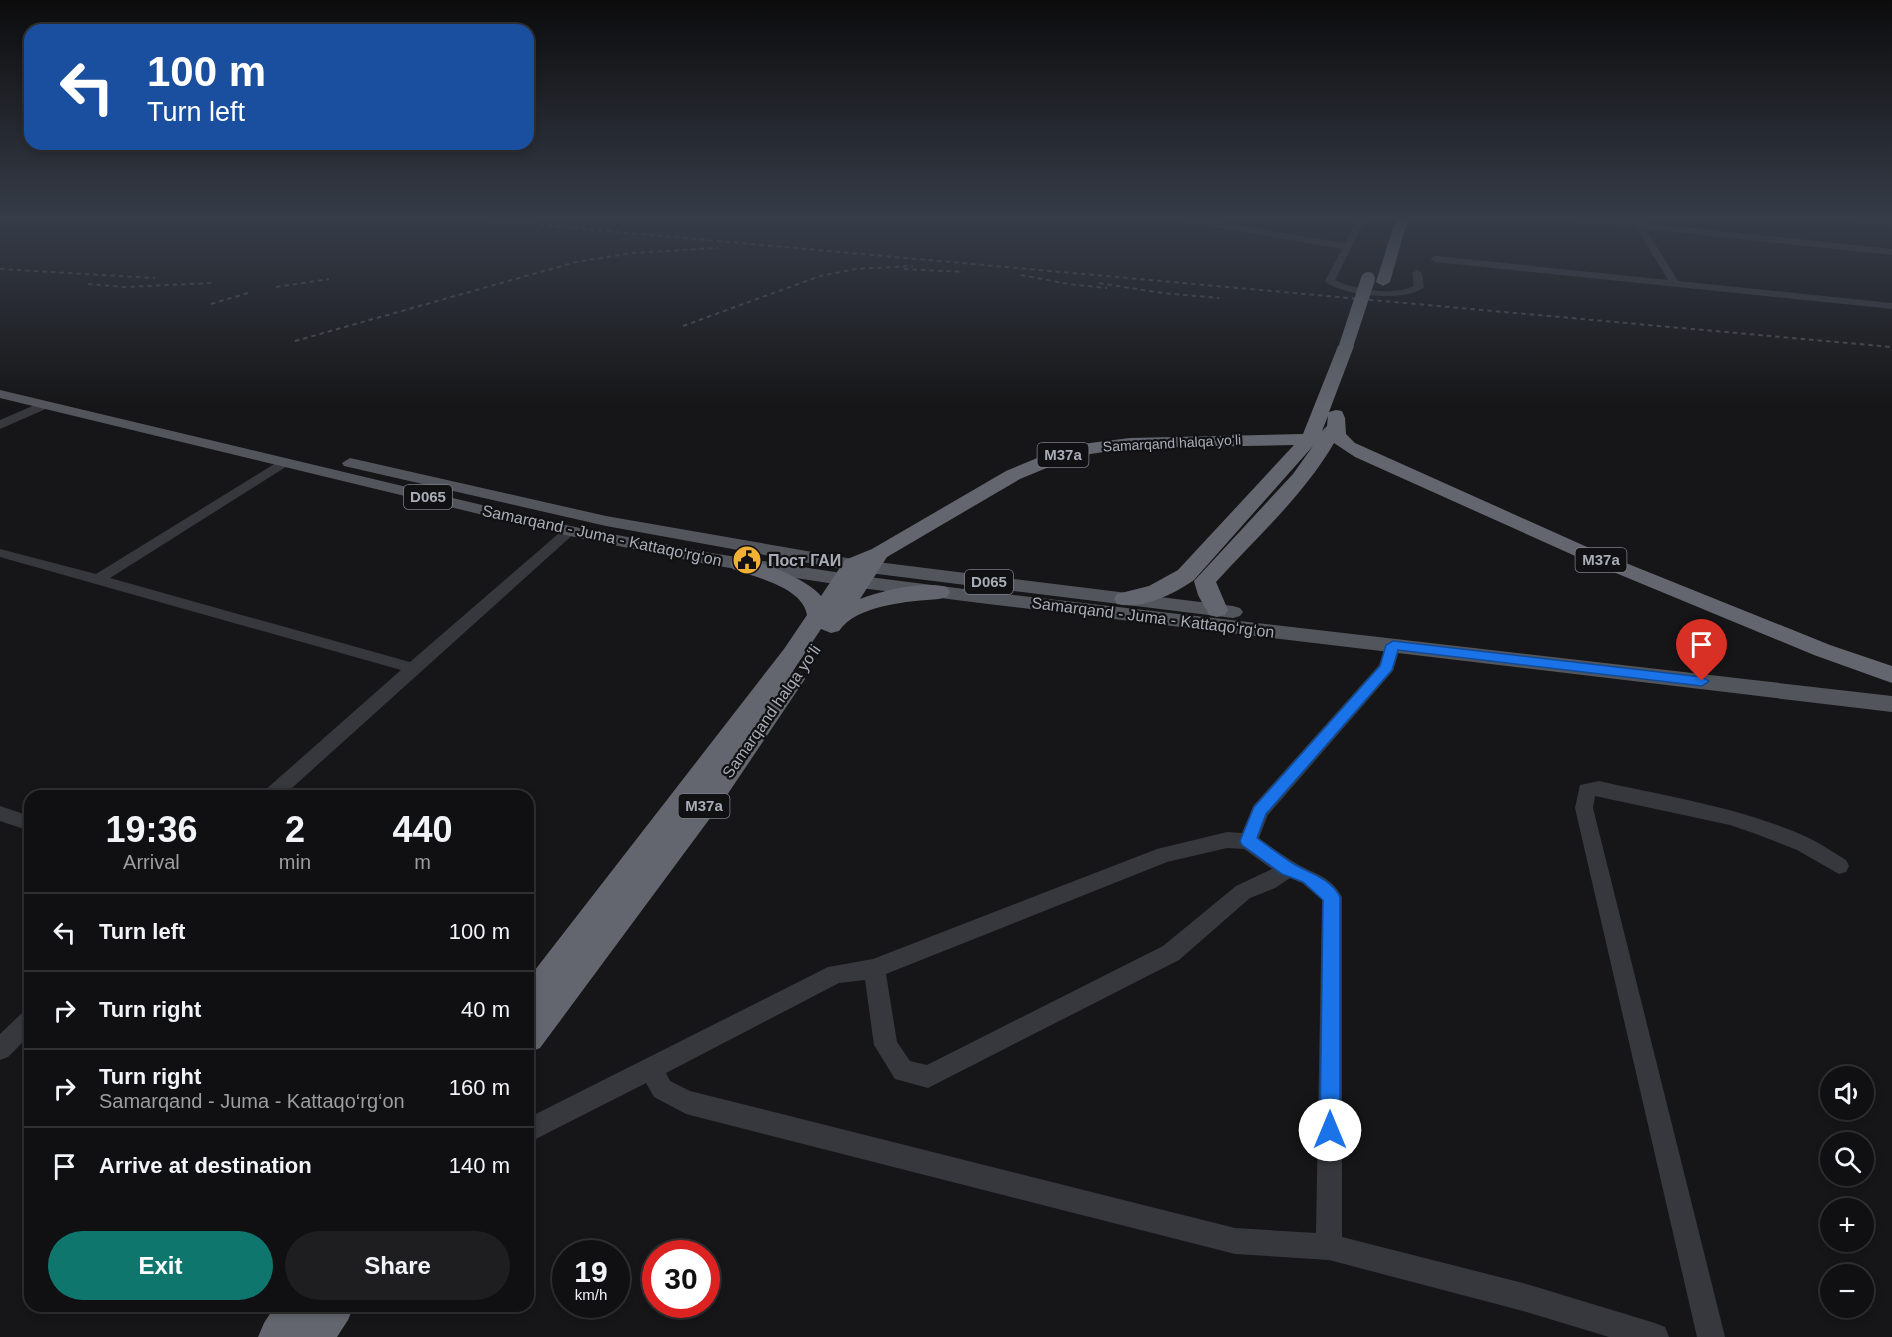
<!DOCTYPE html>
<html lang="en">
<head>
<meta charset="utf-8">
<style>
	body { margin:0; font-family:Arial,sans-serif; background:#1e1e20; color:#f1f3f6; height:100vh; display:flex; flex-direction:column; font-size:22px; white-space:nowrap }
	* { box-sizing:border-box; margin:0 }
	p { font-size:20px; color:#9c9d9f }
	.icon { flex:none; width:33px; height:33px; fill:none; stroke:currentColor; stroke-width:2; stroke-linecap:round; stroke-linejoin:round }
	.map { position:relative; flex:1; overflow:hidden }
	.details { position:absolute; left:24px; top:790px; width:510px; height:522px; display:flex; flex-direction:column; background:#101012; border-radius:18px; box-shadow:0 3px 9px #0003,0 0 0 2px #303032 }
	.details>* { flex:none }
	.banner { position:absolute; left:24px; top:24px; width:510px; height:126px; border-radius:18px; box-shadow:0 3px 9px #0003,0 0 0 2px #303032; background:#1a4fa0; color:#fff; overflow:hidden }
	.tools { position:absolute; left:1820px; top:1066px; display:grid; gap:12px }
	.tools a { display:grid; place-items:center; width:54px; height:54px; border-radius:50%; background:#101012; box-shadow:0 3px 9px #0003,0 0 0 2px #303032; font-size:30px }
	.speed { position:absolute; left:552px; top:1240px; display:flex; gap:12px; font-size:30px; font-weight:700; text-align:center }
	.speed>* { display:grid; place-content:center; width:78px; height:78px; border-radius:50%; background:#101012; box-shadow:0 3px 9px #0003,0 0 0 2px #303032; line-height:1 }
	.speed small { font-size:15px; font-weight:400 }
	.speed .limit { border:9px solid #d22; background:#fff; color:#111 }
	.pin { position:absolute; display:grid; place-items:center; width:51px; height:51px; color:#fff; margin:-62px -26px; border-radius:50% 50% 50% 0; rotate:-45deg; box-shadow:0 0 6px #0007 }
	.pin .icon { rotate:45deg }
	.me { position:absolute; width:66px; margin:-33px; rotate:0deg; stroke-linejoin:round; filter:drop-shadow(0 0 4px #0008) }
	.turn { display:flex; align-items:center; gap:21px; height:126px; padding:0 24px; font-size:27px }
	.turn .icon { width:78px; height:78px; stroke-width:2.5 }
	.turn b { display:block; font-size:42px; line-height:51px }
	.eta { display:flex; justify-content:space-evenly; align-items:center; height:102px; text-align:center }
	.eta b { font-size:36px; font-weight:800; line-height:42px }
	.primary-button { display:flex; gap:12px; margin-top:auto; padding:12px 24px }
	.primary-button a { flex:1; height:69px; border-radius:36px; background:#0f766e; color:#fff; font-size:24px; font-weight:800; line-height:69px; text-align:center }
	.primary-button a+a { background:#1e1e20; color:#f1f3f6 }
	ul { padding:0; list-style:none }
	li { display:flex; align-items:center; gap:18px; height:78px; padding:0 24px; border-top:2px solid #303032 }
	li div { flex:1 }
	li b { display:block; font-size:22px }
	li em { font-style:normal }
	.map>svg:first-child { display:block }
</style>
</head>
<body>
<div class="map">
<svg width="1892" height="1337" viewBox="0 0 1892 1337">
	<rect width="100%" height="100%" fill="#161618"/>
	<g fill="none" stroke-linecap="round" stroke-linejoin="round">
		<path fill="#37383d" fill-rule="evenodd" d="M1175 218H1194L1345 243 1358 218H1366L1335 280C1355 290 1393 296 1414 286L1412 273 1417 270 1422 273 1424 287C1406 303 1342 296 1325 281L1342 249 1179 221Z
			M1565 218 1636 222 1635 218H1643L1645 223 1892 249V255L1646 229 1678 281 1892 303V309L1435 262 1430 259 1435 256 1668 280 1637 228 1569 221Z
			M1850 218 1892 220V226L1854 221Z
			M44 401 48 402V408L0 429V420Z
			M284 458 290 462 289 465 110 578 410 662 565 528H575L577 531 283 796H262L264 791 401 670 0 557V549L96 574Z
			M1393 640 1399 641 1401 645 1393 671 1268 815 1259 838C1270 846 1282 855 1294 862 1311 873 1332 876 1342 897V1237L1523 1283 1655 1323 1665 1327 1669 1337H1609L1523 1311 1329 1260 1235 1254 686 1114 654 1097 646 1083 528 1143V1118L828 967 873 959 1157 849 1227 832 1242 833 1253 806 1379 665 1387 641ZM1227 848 1244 849 1272 869 1236 886 1163 946 927 1065 910 1061 897 1042 886 974 1167 862ZM1290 878 1302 883 1322 900 1316 1233 1235 1228 690 1091 670 1081 666 1073 839 983 865 980 874 1045 895 1079 928 1088 1179 960 1250 898 1275 888Z
			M1599 781C1669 797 1745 808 1811 839 1823 845 1834 853 1846 860L1849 866 1846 872 1839 874 1797 850 1756 834 1730 825 1595 796 1593 808 1725 1337H1697L1575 808 1580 785Z
			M0 806 30 816V831L0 821Z
			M30 1010V1035L8 1057 0 1060V1034L22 1013Z"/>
		<path fill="#53555c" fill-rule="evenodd" d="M0 390 570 526 711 553 861 576 988 592 1892 696V712L988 604 861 588 711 565 570 536 0 398Z
			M350 458 606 516 853 559 1233 606 1240 608 1243 612 1240 616 1233 618 853 571 606 526 344 466 342 463Z"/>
		<path fill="#63666e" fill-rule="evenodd" d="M1396 218H1408L1390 282 1383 286 1376 282Z
			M1346 341 1354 346 1329 412 1336 410 1342 411 1345 418 1346 434 1355 443 1596 551 1830 645 1892 666V683L1814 655 1582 559 1355 457 1334 443C1304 495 1256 538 1216 582L1228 610 1225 615 1217 617 1209 615 1198 595 1194 581 1293 474 1313 446 1194 580C1174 594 1142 610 1117 604L1114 599 1117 594 1149 586 1178 570 1294 445 1130 448 1084 455 1061 462 1020 479 887 557 860 599C885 590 921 581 947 587L950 592 947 597 939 599C910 601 856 605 839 631L831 633 821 629 793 671 802 673 805 679 725 798 540 1048 528 1053V979L784 649 807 615C802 587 757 578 733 569L730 564 733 559C752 555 809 580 821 596L845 560 872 549 1006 471 1047 454 1082 444 1130 438 1303 434 1338 346ZM1328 416 1327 426 1322 431Z
			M275 1306H354L348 1320 337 1337H258L264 1323Z"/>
		<path stroke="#4a4c52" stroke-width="2" stroke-dasharray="4.5 4" stroke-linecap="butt" d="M463 218 1892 347
			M0 269 155 278
			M904 269 964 272
			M1021 275 1068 284 1107 288
			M1099 283 1162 293 1219 298
			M88 284 124 287 213 283
			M276 287 329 279
			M211 304 248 293
			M683 326 820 276 856 269 913 266
			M295 341 576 262 633 253 718 248"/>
		<path stroke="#63666e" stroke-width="14" d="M1346 346 1368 279"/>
	</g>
	<linearGradient id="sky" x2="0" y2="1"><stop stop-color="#0c0c0d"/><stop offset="0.54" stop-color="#363c48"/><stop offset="1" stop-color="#363c48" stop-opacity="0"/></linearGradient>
	<rect width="1892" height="405" fill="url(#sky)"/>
	<path fill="#1a73e8" stroke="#114b97" stroke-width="1.5" d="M1393 641 1702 677 1709 681 1702 686 1398 650 1392 670 1266 814 1257 838C1268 846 1280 855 1292 863 1308 873 1331 878 1340 897V1130L1337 1138 1330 1141 1323 1138 1320 1130 1323 900 1303 882 1282 874 1242 845 1240 841 1254 807 1380 666 1386 645Z"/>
	<defs>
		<g id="civic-disc" transform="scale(1.5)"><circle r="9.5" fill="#f2b134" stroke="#111113"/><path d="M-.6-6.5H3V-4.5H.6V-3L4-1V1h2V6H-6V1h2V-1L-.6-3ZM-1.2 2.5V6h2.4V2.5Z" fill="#111"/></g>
	</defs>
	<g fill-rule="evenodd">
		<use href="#civic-disc" x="747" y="560"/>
	</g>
	<g text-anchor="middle" stroke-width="4.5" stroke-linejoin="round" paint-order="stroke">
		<g font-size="14" fill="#a8adb8" stroke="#111113">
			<text transform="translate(1172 443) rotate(-3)" y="5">Samarqand halqa yoʻli</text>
		</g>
		<g fill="#111113" stroke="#7b7e86" stroke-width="1.5">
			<rect x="1037.5" y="443" width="51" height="24" rx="4.5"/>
			<rect x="404" y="485" width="48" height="24" rx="4.5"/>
			<rect x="1575.5" y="548" width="51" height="24" rx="4.5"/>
			<rect x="965" y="570" width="48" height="24" rx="4.5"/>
			<rect x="678.5" y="794" width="51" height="24" rx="4.5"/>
		</g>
		<g font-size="15" font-weight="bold" fill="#a8adb8">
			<text x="1063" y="460">M37a</text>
			<text x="428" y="502">D065</text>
			<text x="1601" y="565">M37a</text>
			<text x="989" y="587">D065</text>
			<text x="704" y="811">M37a</text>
		</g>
		<g font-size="16" fill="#a8adb8" stroke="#111113">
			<text transform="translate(602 535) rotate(12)" y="6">Samarqand - Juma - Kattaqo‘rg‘on</text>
			<text transform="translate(1153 617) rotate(7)" y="6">Samarqand - Juma - Kattaqo‘rg‘on</text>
			<text transform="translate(771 711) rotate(-55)" y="6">Samarqand halqa yoʻli</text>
		</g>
		<g font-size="16" font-weight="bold" fill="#a8adb8" stroke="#111113" text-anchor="start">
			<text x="768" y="566">Пост ГАИ</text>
		</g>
	</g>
</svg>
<div class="tools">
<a><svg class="icon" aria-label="sound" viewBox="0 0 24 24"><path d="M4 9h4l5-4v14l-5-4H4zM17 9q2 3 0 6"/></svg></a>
<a><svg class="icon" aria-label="search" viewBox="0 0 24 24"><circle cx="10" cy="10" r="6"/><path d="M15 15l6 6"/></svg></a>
<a>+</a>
<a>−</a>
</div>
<div class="speed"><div>19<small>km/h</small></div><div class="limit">30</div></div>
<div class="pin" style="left:1702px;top:681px;background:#d93025"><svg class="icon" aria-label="arrive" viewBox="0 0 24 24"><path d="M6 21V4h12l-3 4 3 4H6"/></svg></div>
<svg class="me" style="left:1330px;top:1130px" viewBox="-20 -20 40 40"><circle r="19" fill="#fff"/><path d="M0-13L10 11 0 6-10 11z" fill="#1a73e8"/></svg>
<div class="banner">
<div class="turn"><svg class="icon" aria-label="left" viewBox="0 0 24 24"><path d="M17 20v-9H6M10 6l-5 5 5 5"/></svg><div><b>100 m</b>Turn left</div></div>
</div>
<section class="details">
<div class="eta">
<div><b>19:36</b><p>Arrival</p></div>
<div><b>2</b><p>min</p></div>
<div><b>440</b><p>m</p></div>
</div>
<ul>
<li><svg class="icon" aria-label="left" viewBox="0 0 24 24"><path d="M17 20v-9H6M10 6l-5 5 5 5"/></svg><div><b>Turn left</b></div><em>100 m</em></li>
<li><svg class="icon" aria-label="right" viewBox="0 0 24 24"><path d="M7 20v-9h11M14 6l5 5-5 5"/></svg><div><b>Turn right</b></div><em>40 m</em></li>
<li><svg class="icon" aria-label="right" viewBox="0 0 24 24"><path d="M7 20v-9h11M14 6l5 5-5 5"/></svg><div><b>Turn right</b><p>Samarqand - Juma - Kattaqo‘rg‘on</p></div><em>160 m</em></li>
<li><svg class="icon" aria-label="arrive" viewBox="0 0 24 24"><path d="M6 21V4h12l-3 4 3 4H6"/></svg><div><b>Arrive at destination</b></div><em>140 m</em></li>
</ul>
<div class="primary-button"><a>Exit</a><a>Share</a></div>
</section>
</div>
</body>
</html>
